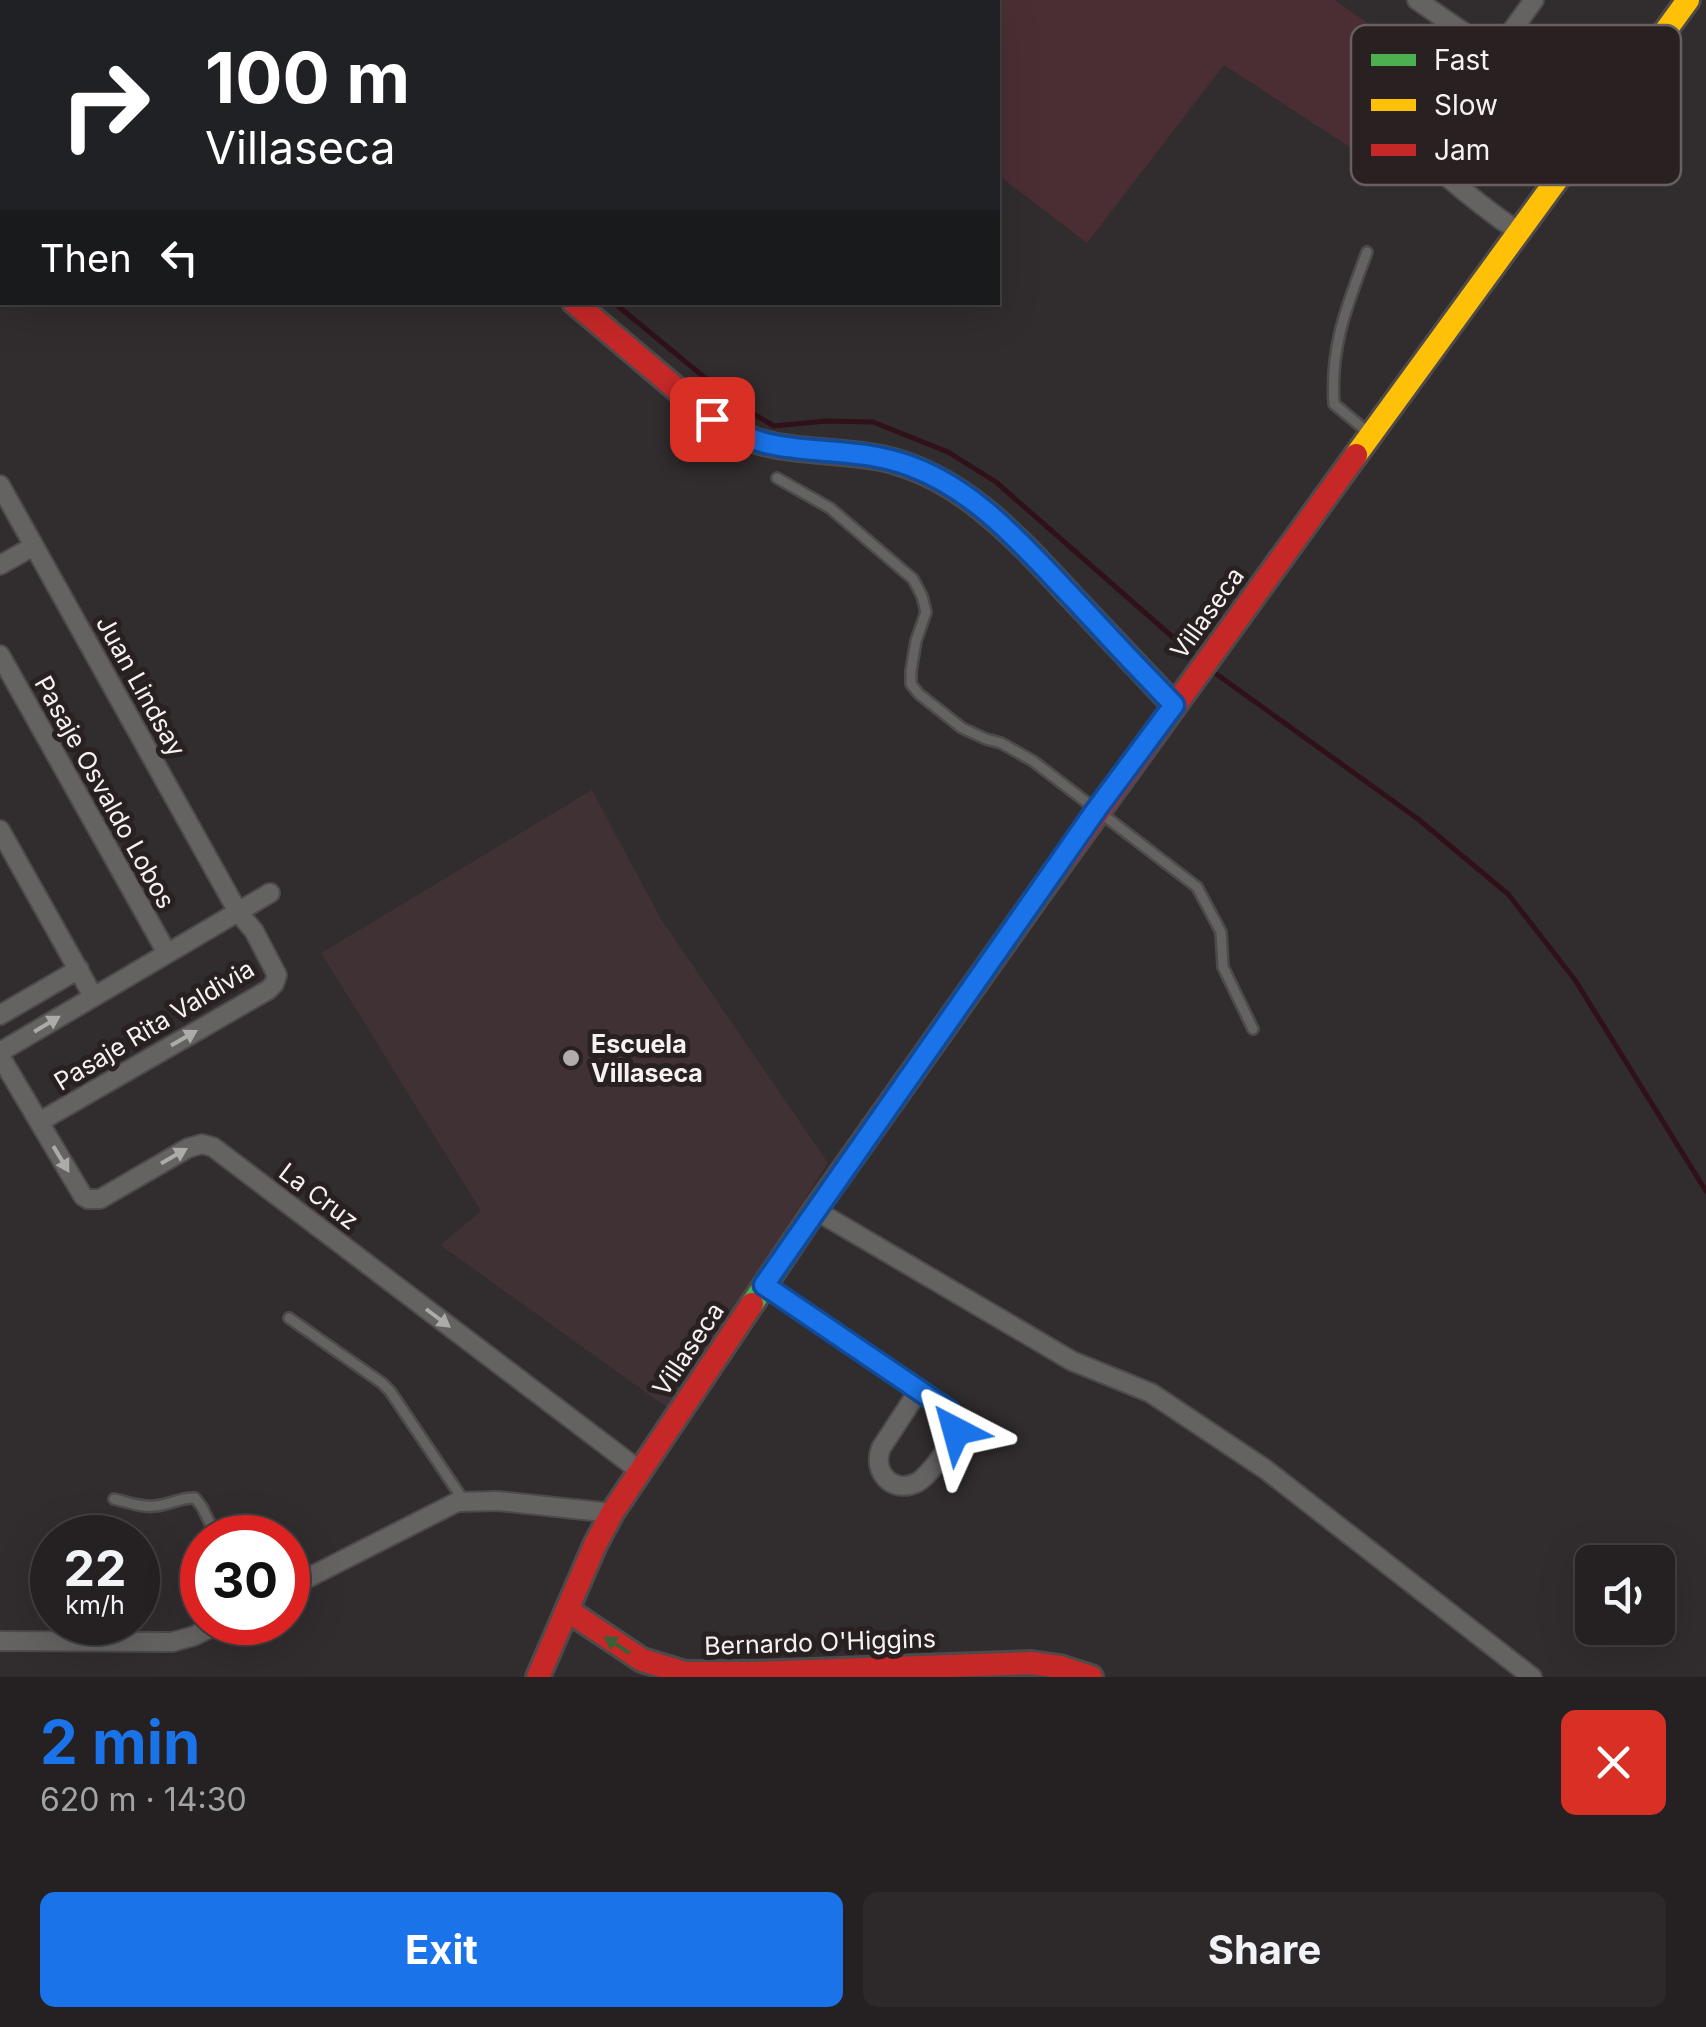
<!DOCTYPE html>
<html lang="en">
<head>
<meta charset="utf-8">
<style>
	body { margin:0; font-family:Inter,sans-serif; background:#2d292a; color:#f1f3f6; height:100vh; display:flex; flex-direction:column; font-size:38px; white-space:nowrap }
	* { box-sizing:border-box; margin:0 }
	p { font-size:32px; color:#a3a3a5 }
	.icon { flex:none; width:55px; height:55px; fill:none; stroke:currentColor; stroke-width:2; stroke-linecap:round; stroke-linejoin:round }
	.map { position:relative; height:1677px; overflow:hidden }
	.sheet { display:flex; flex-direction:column; background:#252122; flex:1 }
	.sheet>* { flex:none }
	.banner { position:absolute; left:0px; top:0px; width:1000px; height:305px; box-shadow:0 10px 40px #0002,0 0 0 2px #423e40; background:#202124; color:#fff; overflow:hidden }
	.tools { position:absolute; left:1575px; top:1545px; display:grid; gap:20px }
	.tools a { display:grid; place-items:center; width:100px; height:100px; border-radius:15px; background:#252122; box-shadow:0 10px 40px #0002,0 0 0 2px #423e40; font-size:50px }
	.speed { position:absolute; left:30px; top:1515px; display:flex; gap:20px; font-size:50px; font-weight:700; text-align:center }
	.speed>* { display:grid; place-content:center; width:130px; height:130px; border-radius:50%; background:#252122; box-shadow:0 10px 40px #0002,0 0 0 2px #423e40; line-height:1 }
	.speed small { font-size:25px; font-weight:400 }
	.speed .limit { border:15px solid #d22; background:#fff; color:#111 }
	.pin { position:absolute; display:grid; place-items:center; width:85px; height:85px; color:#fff; margin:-42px; border-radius:20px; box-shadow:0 5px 15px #0006 }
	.me { position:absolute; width:110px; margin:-55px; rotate:321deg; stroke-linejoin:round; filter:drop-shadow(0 0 8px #0008) }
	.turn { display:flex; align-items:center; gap:35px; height:210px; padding:0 40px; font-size:45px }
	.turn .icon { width:130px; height:130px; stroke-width:2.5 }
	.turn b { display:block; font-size:70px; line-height:85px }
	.then { display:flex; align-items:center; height:95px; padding:0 40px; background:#0003; gap:20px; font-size:38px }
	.round { display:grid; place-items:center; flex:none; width:105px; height:105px; border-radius:15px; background:#2d292a }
	.headline { display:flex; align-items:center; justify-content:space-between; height:170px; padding:0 40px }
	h1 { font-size:60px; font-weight:700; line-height:75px; color:#1a73e8 }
	.button { display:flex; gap:20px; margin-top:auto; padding:20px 40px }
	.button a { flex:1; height:115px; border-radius:15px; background:#1a73e8; color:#fff; font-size:40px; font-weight:700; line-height:115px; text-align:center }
	.button a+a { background:#2d292a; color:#f1f3f6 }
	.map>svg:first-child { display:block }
</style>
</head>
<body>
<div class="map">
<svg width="1706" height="1677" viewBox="0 0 1706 1677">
	<rect width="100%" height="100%" fill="#312c2d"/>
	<path fill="#3f3134" d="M592 790 661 919 828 1163 669 1409 440 1245 481 1211 321 953Z"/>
	<path fill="#4a2e34" d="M892 0H1335L1427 65 1365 157 1224 65 1087 243 998 175V2H890Z"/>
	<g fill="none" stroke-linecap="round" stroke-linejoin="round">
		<path stroke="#301119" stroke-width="5" d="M239 0 242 2
			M613 302 738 405 774 426 826 421 873 422 948 452 996 482 1192 654
			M1215 673 1418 819 1508 894 1575 980 1706 1191"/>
		<g stroke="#4e494a" stroke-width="14">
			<path id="lane" d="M1367 252C1347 306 1330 346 1334 404L1369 433
				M777 478 830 508 913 579 922 596 926 612 916 641 911 671V684L919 694 962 728 986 739 1001 743 1033 761 1197 887 1221 932 1223 967 1253 1029
				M289 1318 382 1383 390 1391 464 1501
				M114 1499C127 1502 142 1508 155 1506 169 1505 181 1497 195 1498L202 1507 217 1538"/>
		</g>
		<g stroke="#4e494a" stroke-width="22">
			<path id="street" d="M1417 0 1495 54
				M1378 107C1420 155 1465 196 1519 232
				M1422 155 1534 0
				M0 485 238 912 254 931 277 975 274 984 268 990 39 1122
				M0 565 34 546
				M0 655 167 953
				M0 830 93 996
				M0 1015 79 969
				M0 1052 270 893
				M0 1056 83 1196 88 1199H100L188 1148 202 1144 213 1147 640 1471
				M815 1210 1072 1361 1151 1393 1265 1469 1532 1677
				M764 1285 780 1295 948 1410C953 1415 955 1416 956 1424 958 1437 928 1478 916 1483 891 1494 872 1471 881 1448L919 1390
				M288 1588 457 1502 498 1501 612 1513
				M0 1641 172 1642 194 1636 222 1622"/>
		</g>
		<g stroke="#4e494a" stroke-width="28">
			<path id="fast" d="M1070 595 1174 705
				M752 1304 815 1210 1041 891"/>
		</g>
		<g stroke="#4e494a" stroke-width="28">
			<path id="slow" d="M215 0 218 2
				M1356 455 1688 0"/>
		</g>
		<g stroke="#4e494a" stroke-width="28">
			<path id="jam" d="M574 302 712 419C728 428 743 437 760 442 800 453 842 450 881 458 961 475 1017 538 1070 595
				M1041 891 1356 455
				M567 1610 642 1660 685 1673H754L1031 1663 1060 1667 1091 1677
				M538 1677 595 1545 612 1513 752 1304"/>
		</g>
		<use href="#lane" stroke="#656262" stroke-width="9"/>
		<use href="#street" stroke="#656262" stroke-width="18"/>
		<use href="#fast" stroke="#4caf50" stroke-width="22"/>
		<use href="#slow" stroke="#ffc107" stroke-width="22"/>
		<use href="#jam" stroke="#c62828" stroke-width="22"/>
	</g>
	<defs><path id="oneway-solid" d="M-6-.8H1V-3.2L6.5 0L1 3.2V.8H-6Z" transform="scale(2.5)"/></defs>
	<g fill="#aeaaaa">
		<use href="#oneway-solid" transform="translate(47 1024) rotate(-31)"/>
		<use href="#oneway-solid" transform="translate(184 1038) rotate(-30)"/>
		<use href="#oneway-solid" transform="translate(174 1156) rotate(-30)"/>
		<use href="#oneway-solid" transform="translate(61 1159) rotate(59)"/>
		<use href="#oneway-solid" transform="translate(438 1318) rotate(37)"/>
	</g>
	<use fill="#396037" href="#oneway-solid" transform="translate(617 1645) rotate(-147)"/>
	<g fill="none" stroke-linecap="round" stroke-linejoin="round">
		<g stroke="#114b97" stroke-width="25">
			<path id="route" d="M712 419C777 464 840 440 910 466 977 490 1026 549 1074 599 1107 635 1140 670 1174 705L1096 810 764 1285 948 1410 954 1417 956 1431"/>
		</g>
		<use href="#route" stroke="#1a73e8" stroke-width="18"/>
	</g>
	<circle fill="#b2acad" stroke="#292022" stroke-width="4" cx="571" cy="1058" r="10"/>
	<g text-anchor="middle" stroke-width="10" stroke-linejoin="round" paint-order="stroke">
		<g font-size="25" fill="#f8f1f2" stroke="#292022">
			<text transform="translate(1207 613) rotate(-54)" y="9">Villaseca</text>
			<text transform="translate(141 686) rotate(61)" y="9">Juan Lindsay</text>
			<text transform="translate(105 792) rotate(61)" y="9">Pasaje Osvaldo Lobos</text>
			<text transform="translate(154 1025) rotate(-31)" y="9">Pasaje Rita Valdivia</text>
			<text transform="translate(319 1196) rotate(37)" y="9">La Cruz</text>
			<text transform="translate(688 1349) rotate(-56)" y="9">Villaseca</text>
			<text transform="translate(820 1642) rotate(-2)" y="9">Bernardo O'Higgins</text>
		</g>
		<g font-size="25" font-weight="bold" fill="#f8f1f2" stroke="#292022" text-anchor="start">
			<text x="591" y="1053">Escuela<tspan x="591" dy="29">Villaseca</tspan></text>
		</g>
	</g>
	<rect x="1351" y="25" width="330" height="160" rx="15" fill="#292022" stroke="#675f60" stroke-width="2.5"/>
	<rect x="1371" y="54" width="45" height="12" fill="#4caf50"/>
	<rect x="1371" y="99" width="45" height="12" fill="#ffc107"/>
	<rect x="1371" y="144" width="45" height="12" fill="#c62828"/>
	<g font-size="28" fill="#f8f1f2">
		<text x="1434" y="70">Fast</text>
		<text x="1434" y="115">Slow</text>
		<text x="1434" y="160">Jam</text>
	</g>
</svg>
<div class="tools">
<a><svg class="icon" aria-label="sound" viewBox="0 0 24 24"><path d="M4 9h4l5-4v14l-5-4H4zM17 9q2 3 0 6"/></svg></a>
</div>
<div class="speed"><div>22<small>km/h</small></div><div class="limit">30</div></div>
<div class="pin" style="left:712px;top:419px;background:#d93025"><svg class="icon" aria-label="arrive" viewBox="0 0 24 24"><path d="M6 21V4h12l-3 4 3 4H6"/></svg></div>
<svg class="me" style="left:956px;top:1431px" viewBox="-20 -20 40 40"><path d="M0-17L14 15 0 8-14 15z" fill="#1a73e8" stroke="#fff" stroke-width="4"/></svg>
<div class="banner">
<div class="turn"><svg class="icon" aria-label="right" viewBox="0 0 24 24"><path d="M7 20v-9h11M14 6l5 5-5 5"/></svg><div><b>100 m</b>Villaseca</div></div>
<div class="then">Then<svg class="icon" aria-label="left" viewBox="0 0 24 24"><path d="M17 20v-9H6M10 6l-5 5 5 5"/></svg></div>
</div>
</div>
<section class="sheet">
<div class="headline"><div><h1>2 min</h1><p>620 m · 14:30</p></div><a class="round" style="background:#d93025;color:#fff"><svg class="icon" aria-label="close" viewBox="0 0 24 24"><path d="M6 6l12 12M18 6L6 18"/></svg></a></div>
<div class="button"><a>Exit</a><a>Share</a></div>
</section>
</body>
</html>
